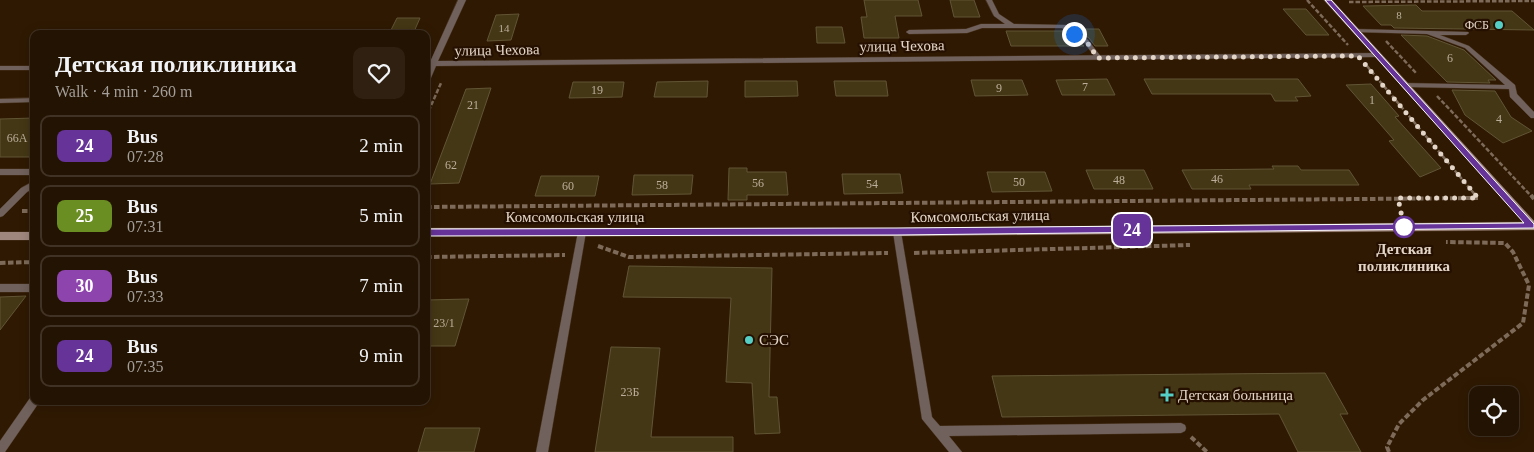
<!DOCTYPE html>
<meta charset="utf-8">
<style>
:root{--surface:#231302;--page:#2f2011;--text:#f1f3f6;--muted:#a39e99;--line:#403224}
body{margin:0;font-family:Georgia,serif;background:var(--page);color:var(--text);height:100vh;display:flex;flex-direction:column;font-size:19px;white-space:nowrap}
*{box-sizing:border-box;margin:0}
p{font-size:16px;color:var(--muted)}
.icon{flex:none;width:28px;height:28px;fill:none;stroke:currentColor;stroke-width:2;stroke-linecap:round;stroke-linejoin:round}
.map{position:relative;flex:1;overflow:hidden}
.side{position:absolute;left:30px;top:30px;width:400px;height:375px;display:flex;flex-direction:column;background:var(--surface);border-radius:10px;box-shadow:0 2px 12px #0003,0 0 0 1px var(--line)}
.side>*{flex:none}
.badge{padding:0 10px;border-radius:8px;font-size:18px;line-height:32px}
.controls{position:absolute;left:1469px;top:386px;display:grid;gap:10px}
.controls a{display:grid;place-items:center;width:50px;height:50px;border-radius:10px;background:var(--surface);box-shadow:0 2px 12px #0003,0 0 0 1px var(--line);font-size:25px}
.you{position:absolute;width:25px;height:25px;margin:-12px;border:4px solid #fff;border-radius:50%;background:#1a73e8;box-shadow:0 0 0 8px #1a73e833}
.map>.badge{position:absolute;translate:-50% -50%;box-shadow:0 0 0 2px #fff}
.round{display:grid;place-items:center;flex:none;width:52px;height:52px;border-radius:10px;background:var(--page)}
.head{display:flex;align-items:center;justify-content:space-between;height:85px;padding:0 25px}
h1{font-size:24px;font-weight:700;line-height:38px}
ul{padding:0;list-style:none}
li{display:flex;align-items:center;gap:15px;height:62px;margin:0 10px 8px;padding:0 15px;border:2px solid var(--line);border-radius:10px}
li div{flex:1}
li b{display:block;font-size:19px}
li em{font-style:normal}
li .badge{min-width:55px;font-weight:700;text-align:center}
.map>svg:first-child{display:block}
</style>
<div class="map">
<svg width="1534" height="452" viewBox="0 0 1534 452">
<rect width="100%" height="100%" fill="#2f1903"/>
<!-- building -->
<path fill="#443715" stroke="#615535" d="M 864,0 L 918,0 L 922,16 L 895,16 L 899,38 L 864,38 L 861,17 L 867,17 Z
M 950,0 L 974,0 L 980,17 L 954,17 Z
M 1416,5 L 1422,11 L 1512,11 L 1534,30 L 1394,28 L 1391,25 L 1381,25 L 1363,6 Z
M 1283,9 L 1306,9 L 1329,35 L 1306,35 Z
M 519,14 L 511,40 L 487,41 L 496,15 Z
M 397,18 L 420,18 L 413,34 L 389,34 Z
M 816,27 L 842,27 L 845,43 L 817,43 Z
M 1075,29 L 1099,29 L 1108,46 L 1095,46 L 1089,38 Z
M 1006,31 L 1063,31 L 1084,46 L 1011,46 Z
M 1401,35 L 1427,36 L 1464,50 L 1496,80 L 1488,80 L 1490,83 L 1447,82 Z
M 1107,79 L 1115,95 L 1062,95 L 1056,80 Z
M 1144,79 L 1298,79 L 1311,96 L 1295,97 L 1298,101 L 1275,101 L 1271,94 L 1152,94 Z
M 971,80 L 1022,80 L 1028,95 L 975,96 Z
M 708,81 L 707,97 L 654,97 L 657,82 Z
M 745,81 L 797,81 L 798,96 L 745,97 Z
M 834,81 L 886,81 L 888,96 L 836,96 Z
M 573,82 L 624,82 L 622,97 L 569,98 Z
M 1371,84 L 1399,116 L 1395,117 L 1441,168 L 1420,177 L 1389,141 L 1394,140 L 1346,85 Z
M 491,88 L 459,183 L 430,184 L 466,89 Z
M 1452,90 L 1495,91 L 1511,117 L 1532,131 L 1503,143 L 1465,115 Z
M 34,118 L 34,157 L 0,157 L 0,119 Z
M 1272,166 L 1298,166 L 1301,170 L 1349,170 L 1359,185 L 1249,185 L 1251,189 L 1192,189 L 1182,170 L 1274,169 Z
M 729,168 L 747,168 L 747,172 L 786,172 L 788,195 L 747,195 L 747,200 L 728,200 Z
M 1086,170 L 1144,170 L 1153,189 L 1094,189 Z
M 987,172 L 1045,172 L 1052,191 L 992,192 Z
M 842,174 L 900,174 L 903,193 L 844,194 Z
M 634,175 L 693,175 L 691,194 L 632,195 Z
M 541,176 L 599,176 L 595,196 L 535,196 Z
M 629,266 L 772,268 L 769,397 L 777,397 L 780,433 L 755,434 L 752,383 L 726,382 L 731,298 L 623,297 Z
M 26,296 L 0,330 L 0,297 Z
M 469,299 L 455,346 L 426,346 L 426,300 Z
M 611,347 L 660,348 L 651,437 L 733,437 L 733,452 L 595,452 Z
M 1325,373 L 1348,414 L 1340,414 L 1361,452 L 1298,452 L 1279,414 L 1002,417 L 992,376 Z
M 425,428 L 480,428 L 474,452 L 418,452 Z"/>
<g fill="none" stroke-linecap="round" stroke-linejoin="round">
<!-- lane casing -->
<g stroke="#48331e" stroke-width="1">
<path id="lane" d="M 986,0 L 992,0 L 999,14 L 1014,24 L 1066,25 L 1088,40 L 1102,58 L 1098,60 L 1096,59 L 1084,42 L 1062,28 L 982,28 L 967,33 L 909,34 L 906,32 L 909,30 L 966,29 L 981,24 L 1005,24 L 994,16 Z
M 1356,29 L 1468,32 L 1469,33 L 1466,35 L 1440,35 L 1469,46 L 1515,85 L 1517,94 L 1534,112 L 1534,118 L 1531,118 L 1510,97 L 1509,89 L 1405,87 L 1401,85 L 1405,83 L 1505,85 L 1465,48 L 1427,34 L 1354,32 L 1353,31 Z
M 34,98 L 34,102 L 0,103 L 0,99 Z
M 0,169 L 34,169 L 34,175 L 0,175 Z
M 34,181 L 34,188 L 27,192 L 3,216 L 0,217 L 0,209 L 21,188 Z
M 582,229 L 586,232 L 548,452 L 536,452 L 578,232 Z
M 897,229 L 901,232 L 932,417 L 940,426 L 1181,423 L 1185,425 L 1186,428 L 1185,431 L 1181,433 L 949,436 L 962,452 L 949,452 L 922,419 L 893,232 Z
M 0,284 L 34,284 L 34,292 L 0,292 Z
M 34,397 L 34,401 L 39,401 L 38,404 L 5,452 L 0,452 L 0,441 L 30,398 Z"/>
</g>
<!-- street casing -->
<g stroke="#48331e" stroke-width="1">
<path id="street" d="M 458,0 L 466,0 L 438,61 L 1378,53 L 1382,55 L 1378,57 L 436,66 L 430,80 L 426,82 L 426,70 L 428,66 L 426,66 L 426,62 L 430,62 Z
M 0,66 L 34,66 L 34,70 L 0,70 Z"/>
</g>
<!-- secondary casing -->
<g stroke="#48331e" stroke-width="1">
<path id="secondary" d="M 1324,0 L 1332,0 L 1534,221 L 1534,230 L 897,236 L 426,236 L 426,228 L 897,228 L 1524,222 Z
M 0,232 L 34,232 L 34,240 L 0,240 Z"/>
</g>
<!-- path-far1 -->
<path stroke="#7d6a58" stroke-width="2.5" stroke-dasharray="4.5 2" stroke-linecap="butt" d="M 1307,0 L 1348,45
M 1349,2 L 1534,1
M 1386,41 L 1416,73
M 1367,66 L 1477,197
M 1437,96 L 1532,197
M 426,117 L 441,83"/>
<!-- path -->
<path stroke="#7d6a58" stroke-width="4" stroke-dasharray="5.5 2.5" stroke-linecap="butt" d="M 1476,195 L 1477,197
M 1531,195 L 1534,199
M 426,207 L 1478,198
M 22,211 L 34,211
M 598,246 L 629,257 L 888,253
M 914,253 L 1190,245
M 426,257 L 565,255
M 0,263 L 34,262
M 1191,437 L 1207,452
M 1389,452 L 1387,447 L 1399,424 L 1423,400 L 1523,323 L 1529,285 L 1513,252 L 1505,243 L 1446,242"/>
<!-- lane -->
<use href="#lane" fill="#71615c" fill-rule="evenodd"/>
<!-- street -->
<use href="#street" fill="#71615c" fill-rule="evenodd"/>
<!-- secondary -->
<use href="#secondary" fill="#a0877e" fill-rule="evenodd"/>
</g>
<!-- line -->
<path fill="#639" stroke="#fff" d="M 1325,0 L 1331,0 L 1534,224 L 1534,228 L 897,235 L 426,236 L 421,232 L 426,229 L 897,228 L 1524,223 Z"/>
<g fill="none" stroke-linecap="round" stroke-linejoin="round">
<!-- walk -->
<path stroke="#e3d5c7" stroke-width="5" stroke-dasharray="0 9" d="M 1074,34 L 1086,41 L 1098,58 L 1358,56 L 1478,198 L 1398,198 L 1404,227"/>
</g>
<!-- markers -->
<g fill="#55cec5" stroke="#251000" stroke-width="2">
<circle cx="1499" cy="25" r="5"/>
<circle cx="749" cy="340" r="5"/>
<path d="M1164.5 387.5h5v5h5v5h-5v5h-5v-5h-5v-5h5z"/>
</g>
<circle fill="#fff" stroke="#639" stroke-width="2.5" cx="1404" cy="227" r="10"/>
<g text-anchor="middle" dominant-baseline="central" stroke-width="4.5" stroke-linejoin="round" paint-order="stroke">
<!-- far-number labels -->
<g font-size="11" fill="#bbae9a">
<text x="1399" y="15">8</text>
<text x="504" y="28">14</text>
</g>
<!-- far-poi labels -->
<g font-size="12" fill="#e3d5c7" stroke="#251000" text-anchor="end">
<text x="1489" y="25">ФСБ</text>
</g>
<!-- number labels -->
<g font-size="12" fill="#bbae9a">
<text x="1450" y="58">6</text>
<text x="1085" y="87">7</text>
<text x="999" y="88">9</text>
<text x="597" y="90">19</text>
<text x="1372" y="100">1</text>
<text x="473" y="105">21</text>
<text x="1499" y="119">4</text>
<text x="17" y="138">66А</text>
<text x="451" y="165">62</text>
<text x="1217" y="179">46</text>
<text x="1119" y="180">48</text>
<text x="1019" y="182">50</text>
<text x="758" y="183">56</text>
<text x="872" y="184">54</text>
<text x="662" y="185">58</text>
<text x="568" y="186">60</text>
<text x="444" y="323">23/1</text>
<text x="630" y="392">23Б</text>
</g>
<!-- street labels -->
<g font-size="15" fill="#e3d5c7" stroke="#251000">
<text transform="translate(902 46) rotate(-1)">улица Чехова</text>
<text transform="translate(497 50) rotate(-1)">улица Чехова</text>
<text transform="translate(980 216) rotate(-1)">Комсомольская улица</text>
<text x="575" y="217">Комсомольская улица</text>
</g>
<!-- stop labels -->
<g font-size="15" font-weight="bold" fill="#e3d5c7" stroke="#251000">
<text x="1404" y="249">Детская<tspan x="1404" dy="17">поликлиника</tspan></text>
</g>
<!-- poi labels -->
<g font-size="15" fill="#e3d5c7" stroke="#251000" text-anchor="start">
<text x="759" y="340">СЭС</text>
<text x="1178" y="395">Детская больница</text>
</g>
</g>
</svg>
<div class="controls">
<a><svg class="icon" aria-label="locate" viewBox="0 0 24 24"><circle cx="12" cy="12" r="6"/><path d="M12 2v4M12 18v4M2 12h4M18 12h4"/></svg></a>
</div>
<div class="you" style="left:1074px;top:34px"></div>
<b class="badge" style="left:1132px;top:230px;background:#639;color:#fff">24</b>
<section class="side">
<div class="head"><div><h1>Детская поликлиника</h1><p>Walk · 4 min · 260 m</p></div><a class="round"><svg class="icon" aria-label="heart" viewBox="0 0 24 24"><path d="M12 20l-8-8c-3-5 5-10 8-4 3-6 11-1 8 4z"/></svg></a></div>
<ul>
<li><span class="badge" style="background:#639;color:#fff">24</span><div><b>Bus</b><p>07:28</p></div><em>2 min</em></li>
<li><span class="badge" style="background:#6b8e23;color:#fff">25</span><div><b>Bus</b><p>07:31</p></div><em>5 min</em></li>
<li><span class="badge" style="background:#8e44ad;color:#fff">30</span><div><b>Bus</b><p>07:33</p></div><em>7 min</em></li>
<li><span class="badge" style="background:#639;color:#fff">24</span><div><b>Bus</b><p>07:35</p></div><em>9 min</em></li>
</ul>
</section>
</div>
